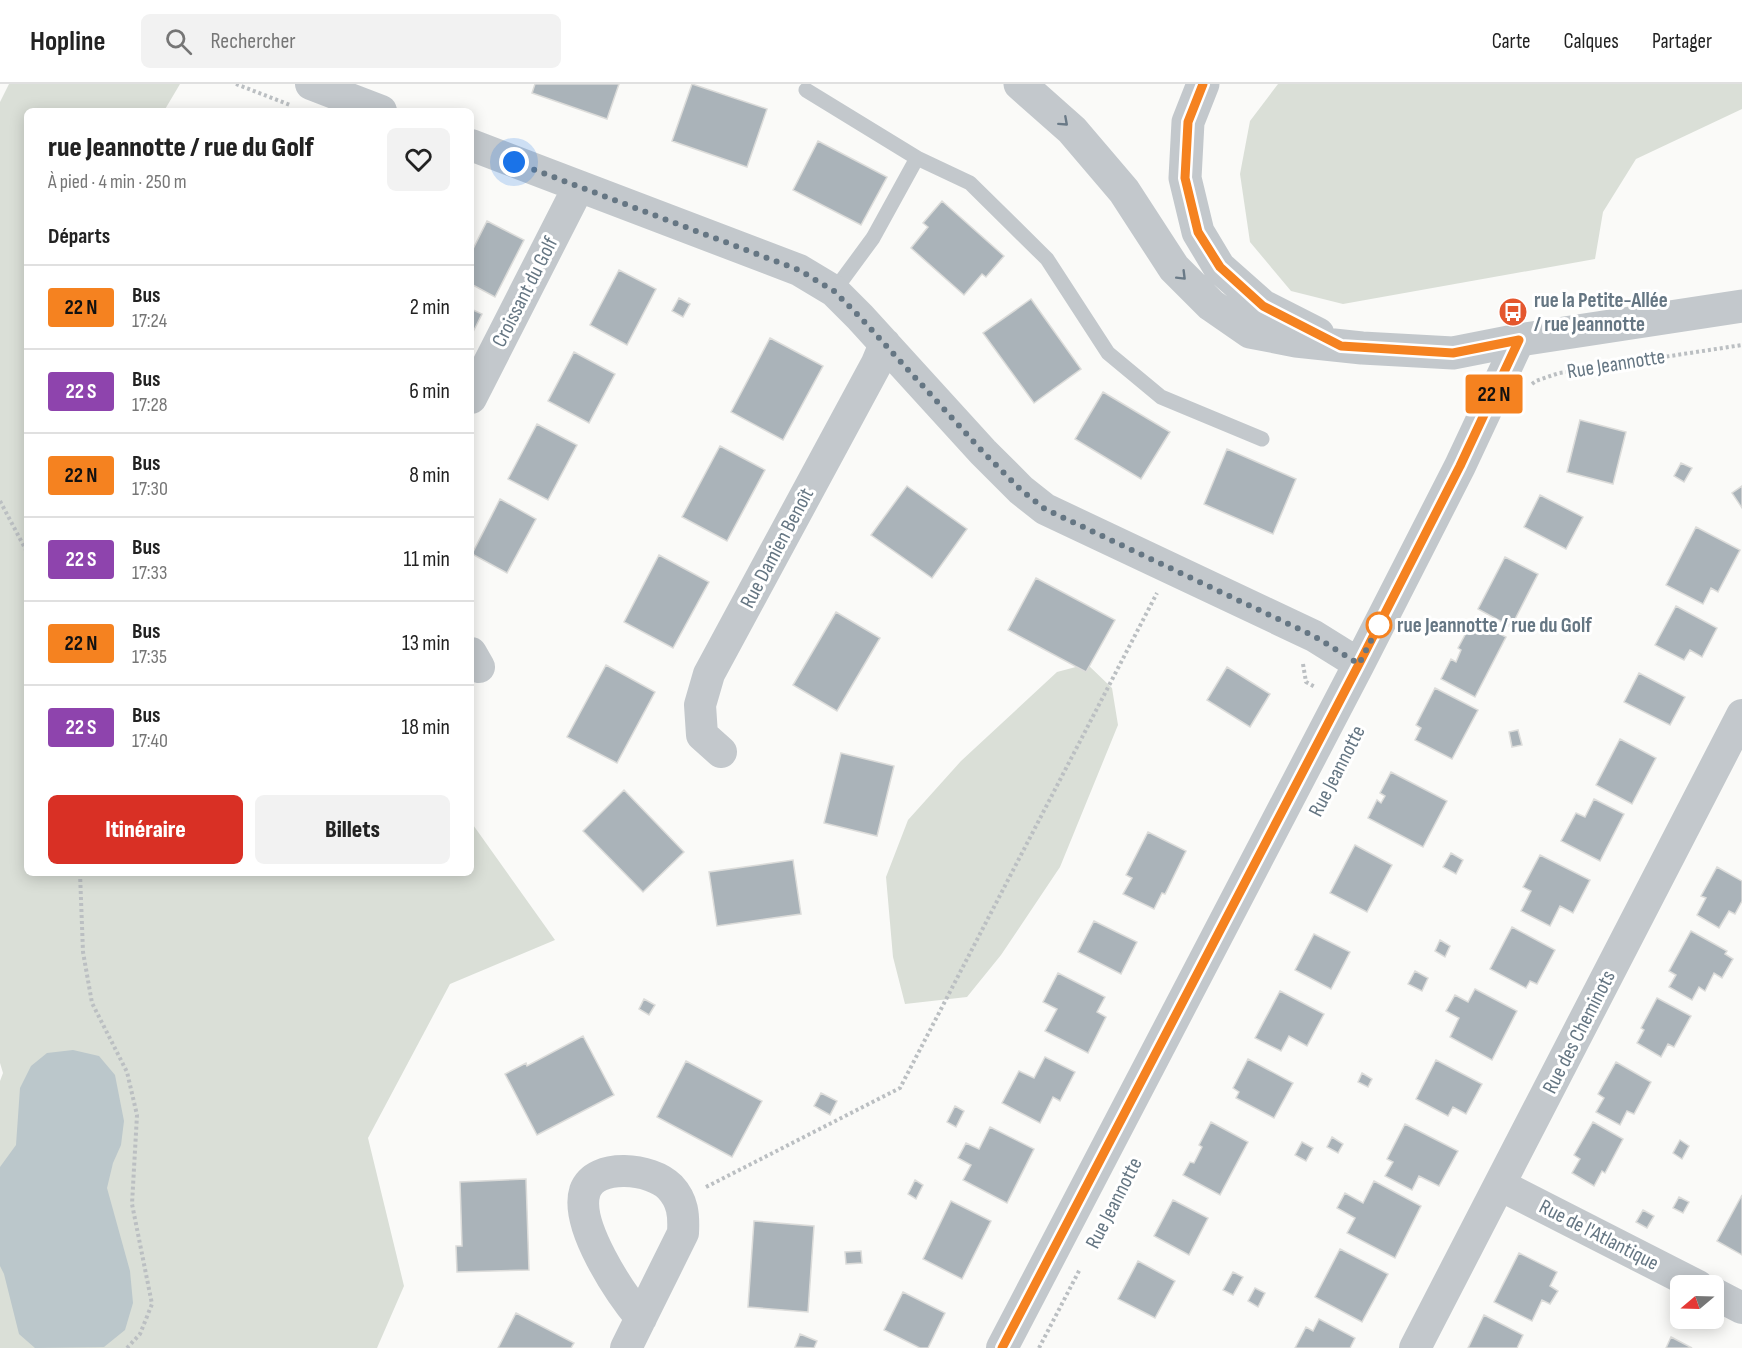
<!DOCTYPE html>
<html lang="fr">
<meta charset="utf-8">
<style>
:root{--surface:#fff;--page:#f2f2f2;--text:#222;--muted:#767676;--line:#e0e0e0;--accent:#d93025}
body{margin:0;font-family:"Sofia Sans Condensed",sans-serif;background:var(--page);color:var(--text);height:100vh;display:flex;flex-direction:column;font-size:22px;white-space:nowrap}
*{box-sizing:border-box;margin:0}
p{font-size:20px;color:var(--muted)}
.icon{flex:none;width:33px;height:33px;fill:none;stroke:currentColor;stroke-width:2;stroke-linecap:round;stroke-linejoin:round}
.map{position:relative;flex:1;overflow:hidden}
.panel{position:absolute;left:24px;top:24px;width:450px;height:768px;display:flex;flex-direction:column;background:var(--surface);border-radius:9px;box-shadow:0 3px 15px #0003}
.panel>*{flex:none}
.badge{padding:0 12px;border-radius:4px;font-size:21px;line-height:39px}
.needle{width:39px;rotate:251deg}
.buttons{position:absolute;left:1670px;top:1191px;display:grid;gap:12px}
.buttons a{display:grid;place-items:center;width:54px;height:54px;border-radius:9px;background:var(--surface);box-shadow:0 3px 15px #0003;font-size:30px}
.you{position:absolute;width:30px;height:30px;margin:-15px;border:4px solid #fff;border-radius:50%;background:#1a73e8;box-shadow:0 0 0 9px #1a73e833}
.map>.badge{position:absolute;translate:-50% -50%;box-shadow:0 0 0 3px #fff}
h2{padding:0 24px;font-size:22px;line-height:54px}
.round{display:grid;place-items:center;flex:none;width:63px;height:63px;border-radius:9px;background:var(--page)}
.overview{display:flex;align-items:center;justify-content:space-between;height:102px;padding:0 24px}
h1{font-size:28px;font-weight:800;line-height:45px}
.button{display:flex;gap:12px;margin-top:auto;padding:12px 24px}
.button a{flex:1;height:69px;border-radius:9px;background:var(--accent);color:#fff;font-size:24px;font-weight:800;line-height:69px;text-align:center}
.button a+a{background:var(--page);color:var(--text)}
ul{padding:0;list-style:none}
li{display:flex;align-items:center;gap:18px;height:84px;padding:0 24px;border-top:2px solid var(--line)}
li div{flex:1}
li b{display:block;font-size:22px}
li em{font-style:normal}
li .badge{min-width:66px;font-weight:700;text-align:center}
header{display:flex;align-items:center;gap:36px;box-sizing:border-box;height:84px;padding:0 30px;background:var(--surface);border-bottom:2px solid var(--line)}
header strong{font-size:28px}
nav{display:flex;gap:33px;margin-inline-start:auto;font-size:21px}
.search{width:420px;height:54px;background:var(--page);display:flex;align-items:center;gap:15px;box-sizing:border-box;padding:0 21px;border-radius:9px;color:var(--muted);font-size:22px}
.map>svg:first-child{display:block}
</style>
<header>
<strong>Hopline</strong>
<div class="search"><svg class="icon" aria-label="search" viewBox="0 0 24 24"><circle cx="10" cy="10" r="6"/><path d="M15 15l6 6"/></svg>Rechercher</div>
<nav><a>Carte</a><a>Calques</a><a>Partager</a></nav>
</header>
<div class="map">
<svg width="1742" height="1264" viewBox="0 0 1742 1264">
<rect width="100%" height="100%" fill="#fafaf8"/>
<!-- green -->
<path fill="#dadfd7" d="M 9,0 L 180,0 L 164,27 L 27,27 L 27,789 L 471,789 L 471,738 L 555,856 L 450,900 L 368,1054 L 404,1202 L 377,1264 L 0,1264 L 0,997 L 3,989 L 0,979 L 0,18 Z
M 1278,0 L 1742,0 L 1742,25 L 1636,75 L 1603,128 L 1595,175 L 1343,220 L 1291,207 L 1250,158 L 1240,90 L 1250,37 Z
M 1087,580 L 1112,604 L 1118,641 L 1060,783 L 1001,871 L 967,913 L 905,920 L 893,873 L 886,793 L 908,736 L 961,677 L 1057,588 Z"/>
<!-- water -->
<path fill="#bbc7cb" d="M 73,966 L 99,972 L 115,991 L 124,1037 L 121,1061 L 113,1079 L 107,1104 L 130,1187 L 133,1219 L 125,1246 L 104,1263 L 35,1264 L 19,1250 L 4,1190 L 0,1182 L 0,1083 L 16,1061 L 20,1004 L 31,982 L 47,969 Z"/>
<!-- building -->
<path fill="#aab3b9" stroke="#dcdcda" stroke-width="1.5" d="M 535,0 L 619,0 L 607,35 L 532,9 Z
M 692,0 L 767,25 L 747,83 L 672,57 Z
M 818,57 L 887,93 L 861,141 L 793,106 Z
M 942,117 L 1004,172 L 986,193 L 982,190 L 964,211 L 911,164 L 928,143 L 923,139 Z
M 487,137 L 524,156 L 495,213 L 471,200 L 471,169 Z
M 619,186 L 656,205 L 627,261 L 590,241 Z
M 679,214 L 690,220 L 683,233 L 672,227 Z
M 1031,215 L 1081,285 L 1034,319 L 983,249 Z
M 471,225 L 482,230 L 471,252 Z
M 770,254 L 823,282 L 783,356 L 731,328 Z
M 574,268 L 615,290 L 589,339 L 548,317 Z
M 1103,308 L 1170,348 L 1141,395 L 1075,355 Z
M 1580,336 L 1626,348 L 1613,400 L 1567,388 Z
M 537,340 L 577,361 L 548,416 L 508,395 Z
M 720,362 L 765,386 L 727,457 L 682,433 Z
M 1227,365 L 1296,395 L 1273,450 L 1204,420 Z
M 1681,379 L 1692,384 L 1684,398 L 1674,392 Z
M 907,402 L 967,445 L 932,494 L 871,451 Z
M 1742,402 L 1742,424 L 1732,409 Z
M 1540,411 L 1583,433 L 1566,465 L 1524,443 Z
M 500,415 L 536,435 L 507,489 L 472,470 Z
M 1696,443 L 1740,466 L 1718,508 L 1711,504 L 1703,520 L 1666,501 Z
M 659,471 L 709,498 L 673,564 L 624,538 Z
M 1505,473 L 1538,490 L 1511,543 L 1478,525 Z
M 1036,494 L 1115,536 L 1086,588 L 1008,546 Z
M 1676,522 L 1717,544 L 1702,573 L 1690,566 L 1684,576 L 1655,561 Z
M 836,528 L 880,554 L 837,627 L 793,601 Z
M 1473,536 L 1506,553 L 1475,613 L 1441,595 L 1451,575 L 1456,578 L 1461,566 L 1458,564 Z
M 606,581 L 655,608 L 617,679 L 567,653 Z
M 1227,583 L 1270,610 L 1250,643 L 1207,616 Z
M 1639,589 L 1685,613 L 1670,641 L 1624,618 Z
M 1435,604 L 1478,626 L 1452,675 L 1415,656 L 1421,644 L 1416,641 Z
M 1518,646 L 1522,661 L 1512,663 L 1509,648 Z
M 1620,655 L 1656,674 L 1632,720 L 1596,701 Z
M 841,669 L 894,682 L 877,752 L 824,739 Z
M 1391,688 L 1447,717 L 1423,763 L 1368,734 L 1377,716 L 1381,719 L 1385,712 L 1380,709 Z
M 624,706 L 684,768 L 643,808 L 583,747 Z
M 1594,715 L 1624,730 L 1600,777 L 1561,757 L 1576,729 L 1585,733 Z
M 1148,748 L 1186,767 L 1165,810 L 1162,809 L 1154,825 L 1123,810 L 1132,794 L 1126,791 Z
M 1355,761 L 1392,781 L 1367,828 L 1330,809 Z
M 1451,769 L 1463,776 L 1456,790 L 1443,783 Z
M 1540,771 L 1590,796 L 1573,829 L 1560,822 L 1550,842 L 1521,827 L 1531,807 L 1523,803 Z
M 793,776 L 801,830 L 717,842 L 709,788 Z
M 1717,783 L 1742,797 L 1742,817 L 1735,830 L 1729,827 L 1719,844 L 1697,831 L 1706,814 L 1701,812 Z
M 1094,837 L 1137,858 L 1121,890 L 1078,868 Z
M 1512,843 L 1555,866 L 1537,900 L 1530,897 L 1526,904 L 1490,885 Z
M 1691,847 L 1727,867 L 1725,870 L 1733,875 L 1722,894 L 1714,889 L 1705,907 L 1699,903 L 1692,916 L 1669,903 L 1676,891 L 1669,887 Z
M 1314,850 L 1350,868 L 1331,905 L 1295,886 Z
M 1440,856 L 1450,862 L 1445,873 L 1435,867 Z
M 1415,887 L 1428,894 L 1422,907 L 1408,900 Z
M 1058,889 L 1105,913 L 1097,928 L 1106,933 L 1088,969 L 1045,947 L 1057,925 L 1043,918 Z
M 1475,905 L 1517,927 L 1492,976 L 1450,953 L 1459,934 L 1446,927 L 1455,911 L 1468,918 Z
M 1280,907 L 1324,930 L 1307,962 L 1289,952 L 1281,967 L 1255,954 Z
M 1657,914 L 1691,932 L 1674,963 L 1668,960 L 1661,973 L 1637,959 L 1644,946 L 1641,944 Z
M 644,915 L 655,921 L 649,931 L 639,925 Z
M 583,952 L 614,1011 L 537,1051 L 505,990 L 526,979 L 527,982 Z
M 1045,973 L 1075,988 L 1060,1017 L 1053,1013 L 1040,1039 L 1002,1019 L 1019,987 L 1034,994 Z
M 1248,975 L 1293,999 L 1274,1034 L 1236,1014 L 1239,1008 L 1233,1004 Z
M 1436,976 L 1482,1000 L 1466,1030 L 1453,1023 L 1448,1032 L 1416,1015 Z
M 686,977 L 762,1017 L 732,1073 L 657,1033 Z
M 1616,978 L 1651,998 L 1634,1030 L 1627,1027 L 1620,1041 L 1596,1028 L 1604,1014 L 1598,1010 Z
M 1362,989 L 1372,995 L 1368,1003 L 1358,998 Z
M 821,1009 L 837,1017 L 830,1031 L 814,1022 Z
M 955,1022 L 964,1027 L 956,1043 L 947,1038 Z
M 1211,1038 L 1248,1058 L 1220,1111 L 1183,1091 L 1190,1078 L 1194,1079 L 1202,1063 L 1199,1061 Z
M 1593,1038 L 1623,1055 L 1605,1089 L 1602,1087 L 1594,1102 L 1572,1089 L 1580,1075 L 1574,1071 Z
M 1405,1040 L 1458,1067 L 1439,1102 L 1419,1092 L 1412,1106 L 1385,1092 L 1393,1078 L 1387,1075 Z
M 990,1043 L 1034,1065 L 1007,1119 L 963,1096 L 971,1081 L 958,1074 L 966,1059 L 979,1065 Z
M 1332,1053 L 1343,1060 L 1338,1069 L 1327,1063 Z
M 1680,1056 L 1689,1062 L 1682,1075 L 1673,1069 Z
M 1302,1058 L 1313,1064 L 1306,1077 L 1295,1071 Z
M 526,1095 L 529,1186 L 457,1188 L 456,1162 L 462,1162 L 460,1098 Z
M 915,1096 L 923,1101 L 916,1115 L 908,1110 Z
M 1374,1097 L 1421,1122 L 1395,1174 L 1347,1149 L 1355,1134 L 1337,1124 L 1345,1109 L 1363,1119 Z
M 1742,1111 L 1742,1171 L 1717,1157 Z
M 1679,1113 L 1689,1118 L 1683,1129 L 1673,1124 Z
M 1173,1116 L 1208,1134 L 1189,1171 L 1154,1152 Z
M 951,1117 L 991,1137 L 962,1195 L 923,1175 Z
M 1643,1126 L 1654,1132 L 1647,1144 L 1636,1138 Z
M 754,1137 L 814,1142 L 808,1228 L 748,1223 Z
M 1340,1165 L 1388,1190 L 1362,1238 L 1315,1213 Z
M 861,1167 L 862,1179 L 846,1180 L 845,1168 Z
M 1519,1169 L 1557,1188 L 1550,1202 L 1558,1207 L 1550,1220 L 1542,1216 L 1532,1237 L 1494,1218 Z
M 1138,1177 L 1175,1197 L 1155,1234 L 1118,1215 Z
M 1233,1188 L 1243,1193 L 1233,1211 L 1223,1206 Z
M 1255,1204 L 1265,1209 L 1258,1223 L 1248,1217 Z
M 903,1208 L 945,1229 L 928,1264 L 920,1264 L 884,1246 Z
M 516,1229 L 574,1259 L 571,1264 L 498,1264 Z
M 1484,1231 L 1523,1251 L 1517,1264 L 1468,1264 Z
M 1319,1235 L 1355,1254 L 1350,1264 L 1295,1264 L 1306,1243 L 1313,1247 Z
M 800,1250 L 817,1257 L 814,1264 L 795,1263 Z
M 1671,1253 L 1692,1264 L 1666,1264 Z"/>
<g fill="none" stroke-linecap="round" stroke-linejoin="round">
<!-- path -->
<path stroke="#bbbfc2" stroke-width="4" stroke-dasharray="3 3" stroke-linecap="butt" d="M 236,0 L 290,21
M 1532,300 L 1536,297 L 1559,289 L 1742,261
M 0,417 L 27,468
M 1303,580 L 1306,598 L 1315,603
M 80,789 L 83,868 L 92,919 L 127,988 L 137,1031 L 132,1120 L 152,1220 L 140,1250 L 127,1264
M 706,1103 L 900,1004 L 1157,509
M 1039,1264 L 1080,1185"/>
<!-- service -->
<path stroke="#c3c8cc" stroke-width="15" d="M 806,6 L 917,74
M 834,207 L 873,154 L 917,74 L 970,99 L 1047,175 L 1108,269 L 1161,313 L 1262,355"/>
<!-- minor -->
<path stroke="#c3c8cc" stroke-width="32" d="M 311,0 L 381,27
M 471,61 L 799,186 L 834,207 L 860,233 L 983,368 L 1021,406 L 1045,425 L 1314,552 L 1359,580
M 471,314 L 579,102
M 471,569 L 479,583
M 721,668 L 702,651 L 700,621 L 709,590 L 877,279 L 885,260
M 1500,1101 L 1698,1202
M 1713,1209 L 1742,1224
M 626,1264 L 683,1149 C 684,1131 683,1117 670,1103 C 652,1084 595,1078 585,1107 C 574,1141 620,1209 641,1234
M 1002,1264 L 1359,580 L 1460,382 L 1519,256
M 1415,1264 L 1742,631"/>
<!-- tertiary -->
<path stroke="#c3c8cc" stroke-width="33" d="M 1020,0 L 1072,46 L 1124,107 L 1174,184 L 1211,221 L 1250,248 L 1296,257 L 1362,264 L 1453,269 L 1519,256 L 1742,222
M 1203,0 L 1188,38 L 1185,94 L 1198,148 L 1219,183 L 1263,222 L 1318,250"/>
</g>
<!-- one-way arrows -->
<defs><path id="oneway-chevron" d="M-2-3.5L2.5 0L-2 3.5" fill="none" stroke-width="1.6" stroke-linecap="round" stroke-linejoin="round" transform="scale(1.5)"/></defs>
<g stroke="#6a7a87">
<use href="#oneway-chevron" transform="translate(1064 38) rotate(42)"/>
<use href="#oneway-chevron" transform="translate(1182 192) rotate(45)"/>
</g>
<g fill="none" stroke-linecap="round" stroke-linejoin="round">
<!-- line casing -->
<g stroke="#fff" stroke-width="14">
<path id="line" d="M 1002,1264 L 1359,580 L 1460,382 L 1519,256 L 1453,269 L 1341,262 L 1263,222 L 1220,183 L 1198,148 L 1185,94 L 1188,38 L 1203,0"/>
</g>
<!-- line -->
<use href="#line" stroke="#f58220" stroke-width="9"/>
<!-- walk -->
<path stroke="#657683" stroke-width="6" stroke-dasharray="0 10.8" d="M 514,78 L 799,186 L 834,207 L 860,233 L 983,368 L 1021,406 L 1045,425 L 1314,552 L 1359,580 L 1379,541"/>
</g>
<!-- icons -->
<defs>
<g id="bus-disc" transform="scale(1.5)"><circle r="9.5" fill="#e4572e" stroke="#fff"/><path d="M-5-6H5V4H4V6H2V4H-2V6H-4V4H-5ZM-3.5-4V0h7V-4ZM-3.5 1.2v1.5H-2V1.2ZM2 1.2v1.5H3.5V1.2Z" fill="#fff"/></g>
</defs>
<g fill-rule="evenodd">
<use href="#bus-disc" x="1513" y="228"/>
</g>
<!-- markers -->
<circle fill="#fff" stroke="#f58220" stroke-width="3" cx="1379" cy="541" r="12"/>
<g text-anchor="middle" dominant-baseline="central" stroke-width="6" stroke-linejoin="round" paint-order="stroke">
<!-- street labels -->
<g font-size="21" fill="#657683" stroke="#fff">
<text transform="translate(525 208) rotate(-63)">Croissant du Golf</text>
<text transform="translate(1616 280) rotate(-9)">Rue Jeannotte</text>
<text transform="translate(777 464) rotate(-62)">Rue Damien Benoît</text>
<text transform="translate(1337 687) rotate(-63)">Rue Jeannotte</text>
<text transform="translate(1579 948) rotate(-63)">Rue des Cheminots</text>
<text transform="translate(1114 1119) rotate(-63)">Rue Jeannotte</text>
<text transform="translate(1599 1151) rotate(27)">Rue de l'Atlantique</text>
</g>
<!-- poi labels -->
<g font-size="21" font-weight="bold" fill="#657683" stroke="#fff" text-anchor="start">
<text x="1534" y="216">rue la Petite-Allée<tspan x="1534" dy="24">/ rue Jeannotte</tspan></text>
</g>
<!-- stop labels -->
<g font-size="21" font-weight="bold" fill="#657683" stroke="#fff" text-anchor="start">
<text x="1397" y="541">rue Jeannotte / rue du Golf</text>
</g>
</g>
</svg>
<div class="buttons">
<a><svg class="needle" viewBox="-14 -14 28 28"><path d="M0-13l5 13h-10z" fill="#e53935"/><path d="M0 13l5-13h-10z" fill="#767676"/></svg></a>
</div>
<div class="you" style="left:514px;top:78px"></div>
<b class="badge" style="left:1494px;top:310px;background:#f58220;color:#111">22 N</b>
<section class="panel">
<div class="overview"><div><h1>rue Jeannotte / rue du Golf</h1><p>À pied · 4 min · 250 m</p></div><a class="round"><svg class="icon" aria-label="heart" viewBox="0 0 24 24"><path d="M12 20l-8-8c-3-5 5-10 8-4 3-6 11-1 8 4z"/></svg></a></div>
<h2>Départs</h2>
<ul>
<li><span class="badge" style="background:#f58220;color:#111">22 N</span><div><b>Bus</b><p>17:24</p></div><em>2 min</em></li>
<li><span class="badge" style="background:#8e44ad;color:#fff">22 S</span><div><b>Bus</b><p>17:28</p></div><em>6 min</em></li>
<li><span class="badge" style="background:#f58220;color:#111">22 N</span><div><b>Bus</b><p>17:30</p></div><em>8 min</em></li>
<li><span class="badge" style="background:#8e44ad;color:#fff">22 S</span><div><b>Bus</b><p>17:33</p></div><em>11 min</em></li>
<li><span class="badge" style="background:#f58220;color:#111">22 N</span><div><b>Bus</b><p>17:35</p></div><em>13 min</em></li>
<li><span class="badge" style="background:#8e44ad;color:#fff">22 S</span><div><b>Bus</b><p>17:40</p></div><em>18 min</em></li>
</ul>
<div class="button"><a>Itinéraire</a><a>Billets</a></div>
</section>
</div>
